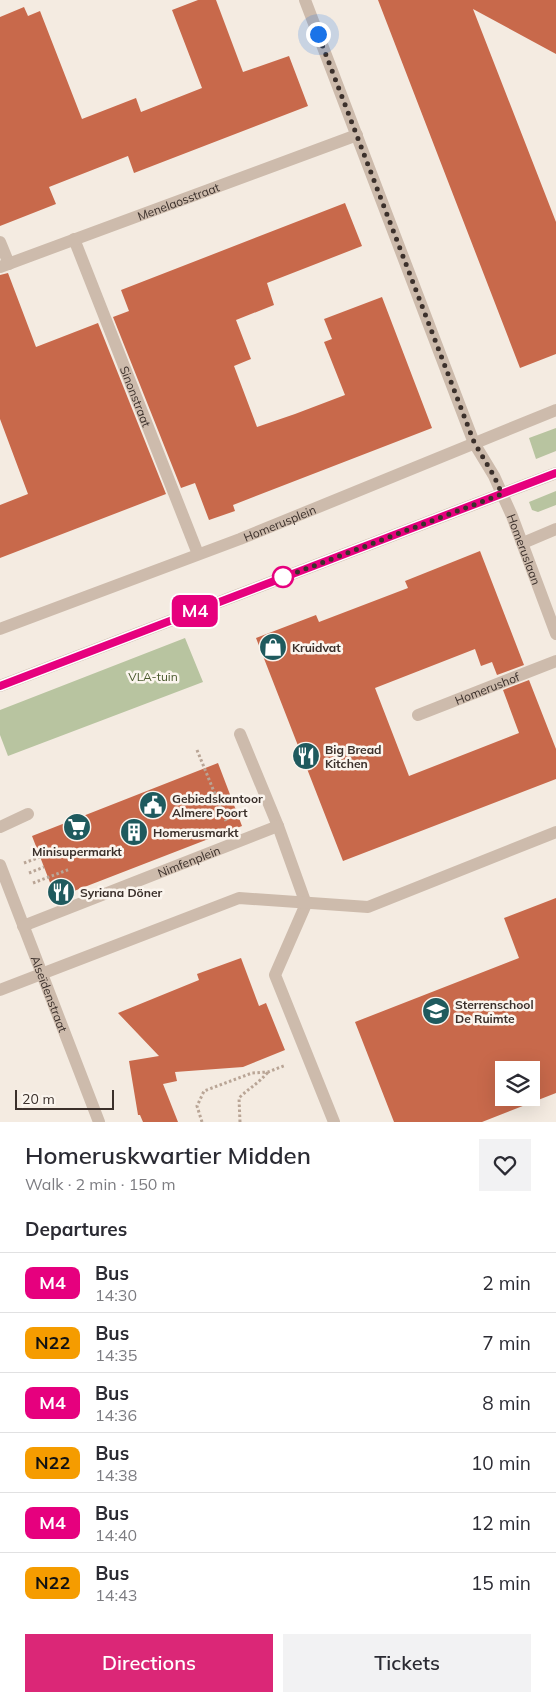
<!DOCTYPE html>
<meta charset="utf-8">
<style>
:root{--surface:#fff;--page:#f2f2f3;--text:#2b2b33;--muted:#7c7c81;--line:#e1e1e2;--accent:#db2777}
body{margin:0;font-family:Mulish,sans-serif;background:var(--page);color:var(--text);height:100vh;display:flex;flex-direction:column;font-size:19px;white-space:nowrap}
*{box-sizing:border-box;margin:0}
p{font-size:16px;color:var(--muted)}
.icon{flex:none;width:28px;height:28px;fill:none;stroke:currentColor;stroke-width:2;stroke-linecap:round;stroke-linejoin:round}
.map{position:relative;height:1122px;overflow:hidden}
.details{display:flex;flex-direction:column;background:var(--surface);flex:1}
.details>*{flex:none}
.badge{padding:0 10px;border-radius:8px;font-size:18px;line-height:32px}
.tools{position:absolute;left:495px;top:1061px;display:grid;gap:10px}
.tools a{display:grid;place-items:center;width:45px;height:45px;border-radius:0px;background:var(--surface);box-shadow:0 5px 20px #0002;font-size:25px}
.scale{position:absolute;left:15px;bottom:12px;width:99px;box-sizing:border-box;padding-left:5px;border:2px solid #3b302b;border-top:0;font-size:14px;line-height:18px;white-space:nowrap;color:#3b302b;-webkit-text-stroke:4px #fbf5ee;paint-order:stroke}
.you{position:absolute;width:25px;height:25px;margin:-12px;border:4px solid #fff;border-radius:50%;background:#1a73e8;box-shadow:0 0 0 8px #1a73e833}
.map>.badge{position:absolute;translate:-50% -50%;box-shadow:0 0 0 2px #fff}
h2{padding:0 25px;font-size:19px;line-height:45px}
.round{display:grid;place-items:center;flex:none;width:52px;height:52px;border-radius:0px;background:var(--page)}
.head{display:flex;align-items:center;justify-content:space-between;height:85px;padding:0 25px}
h1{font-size:24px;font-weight:600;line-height:38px}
.primary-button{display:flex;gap:10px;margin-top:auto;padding:10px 25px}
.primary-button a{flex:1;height:58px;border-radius:0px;background:var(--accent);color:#fff;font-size:20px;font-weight:600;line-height:58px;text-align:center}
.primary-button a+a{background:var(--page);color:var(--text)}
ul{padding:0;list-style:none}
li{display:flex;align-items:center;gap:15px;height:60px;padding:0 25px;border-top:1px solid var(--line)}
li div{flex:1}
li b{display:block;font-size:19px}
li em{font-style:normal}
li .badge{min-width:55px;font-weight:700;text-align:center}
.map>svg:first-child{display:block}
</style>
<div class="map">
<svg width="556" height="1122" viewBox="0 0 556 1122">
<rect width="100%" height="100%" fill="#f4ebe1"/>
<!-- green -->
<path fill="#b8c4a0" d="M 556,428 L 556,451 L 536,459 L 529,438 Z
M 556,491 L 556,505 L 538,512 L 532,510 L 529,502 Z
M 185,638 L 203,682 L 8,756 L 0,735 L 0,710 Z"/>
<!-- building -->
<path fill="#c8694b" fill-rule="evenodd" d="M 198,0 L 216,0 L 243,72 L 289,56 L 308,106 L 134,173 L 128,156 L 49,187 L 56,204 L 0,226 L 0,17 L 24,7 L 28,16 L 40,11 L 82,119 L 136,98 L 141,112 L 202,88 L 172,10 Z
M 378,0 L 556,0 L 556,54 L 473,9 L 556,222 L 556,354 L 520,368 Z
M 345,203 L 362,246 L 267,283 L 274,305 L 236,320 L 251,359 L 234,366 L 257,427 L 295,414 L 345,395 L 324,342 L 332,339 L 324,319 L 382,297 L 432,428 L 233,505 L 235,511 L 209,520 L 195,483 L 181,488 L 113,317 L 129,311 L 121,290 Z
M 8,273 L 36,347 L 98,323 L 166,494 L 0,558 L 0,505 L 28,494 L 0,419 L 0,275 Z
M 480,551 L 524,665 L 497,675 L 492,662 L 481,666 L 475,649 L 375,688 L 409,776 L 519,733 L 503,690 L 529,680 L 556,749 L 556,779 L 343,861 L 256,638 L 316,615 L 319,622 L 408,588 L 405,581 Z
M 218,763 L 242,826 L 56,898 L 32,836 Z
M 556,898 L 556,1093 L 482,1122 L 394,1122 L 355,1022 L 519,958 L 504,918 ZM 504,1070 L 531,1070 L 531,1098 L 504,1098 Z
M 241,958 L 259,1006 L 266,1003 L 285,1050 L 243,1067 L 175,1072 L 177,1081 L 163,1084 L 178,1122 L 143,1122 L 140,1115 L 138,1115 L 129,1061 L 159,1056 L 118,1013 L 199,980 L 197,974 Z"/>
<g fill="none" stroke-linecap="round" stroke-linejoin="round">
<!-- path -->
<path stroke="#b9a596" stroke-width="3" stroke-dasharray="2.5 2.5" stroke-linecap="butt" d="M 197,750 L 226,821
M 24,863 L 62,849
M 29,873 L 44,867
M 33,883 L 70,869
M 202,1122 L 197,1106 L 204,1091 L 252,1073 L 268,1072 L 286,1065
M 240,1122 L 239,1098 C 249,1088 258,1084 268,1072"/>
<!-- minor -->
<g stroke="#cdbbac" stroke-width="12">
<path id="s1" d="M 305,0 L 474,443 L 494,476 L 512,516 L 556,634"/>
<path id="s2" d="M 74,239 L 198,554"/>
<path d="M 0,242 L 9,264"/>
<path id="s3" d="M 0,267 L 357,135"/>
<path d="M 523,543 L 556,529"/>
<path id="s4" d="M 0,629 L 240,539 L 556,410"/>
<path d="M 0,686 L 556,473"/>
<path id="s5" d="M 418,715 L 556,661"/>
<path d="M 240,734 L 278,826 L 306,904 L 275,975 L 334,1122"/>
<path d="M 0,827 L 28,814"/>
<path id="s6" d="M 0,865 L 99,1122"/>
<path id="s7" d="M 23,926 L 278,826"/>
<path d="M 0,990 L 239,898 L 368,907 L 556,832"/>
</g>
</g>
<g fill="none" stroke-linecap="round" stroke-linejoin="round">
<!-- line casing -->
<g stroke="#fff" stroke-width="11">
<path id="line" d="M 0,686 L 556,473"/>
</g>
<!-- line -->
<use href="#line" stroke="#e6007e" stroke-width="8"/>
<!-- walk -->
<path stroke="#3b302b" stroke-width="5" stroke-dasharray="0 9" d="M 283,577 L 282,578 L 502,494 L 494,476 L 474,442 L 318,34"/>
</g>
<!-- icons -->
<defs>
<g id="shop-disc" transform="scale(1.4375)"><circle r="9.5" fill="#1f5a5e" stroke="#fbf5ee"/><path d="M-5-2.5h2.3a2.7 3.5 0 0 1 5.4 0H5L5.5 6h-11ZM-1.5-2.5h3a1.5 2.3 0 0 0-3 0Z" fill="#fff"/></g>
<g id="restaurant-disc" transform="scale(1.4375)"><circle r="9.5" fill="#1f5a5e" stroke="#fbf5ee"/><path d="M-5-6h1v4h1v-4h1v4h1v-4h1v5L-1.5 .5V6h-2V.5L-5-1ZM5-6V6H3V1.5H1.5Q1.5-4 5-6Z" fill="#fff"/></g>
<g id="civic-disc" transform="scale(1.4375)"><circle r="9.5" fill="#1f5a5e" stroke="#fbf5ee"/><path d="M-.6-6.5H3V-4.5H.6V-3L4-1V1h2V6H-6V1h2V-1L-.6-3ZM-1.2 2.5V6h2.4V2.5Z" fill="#fff"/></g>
<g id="supermarket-disc" transform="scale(1.4375)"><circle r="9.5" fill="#1f5a5e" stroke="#fbf5ee"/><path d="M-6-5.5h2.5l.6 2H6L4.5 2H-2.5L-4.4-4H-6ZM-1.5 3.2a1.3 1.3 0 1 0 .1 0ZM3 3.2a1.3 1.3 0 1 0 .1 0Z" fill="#fff"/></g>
<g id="building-disc" transform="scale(1.4375)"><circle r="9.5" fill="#1f5a5e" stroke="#fbf5ee"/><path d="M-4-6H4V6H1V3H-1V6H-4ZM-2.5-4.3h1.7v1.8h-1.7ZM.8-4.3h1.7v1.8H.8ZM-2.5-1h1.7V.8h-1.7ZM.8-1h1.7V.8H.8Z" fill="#fff"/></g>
<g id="school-disc" transform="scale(1.4375)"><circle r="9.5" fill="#1f5a5e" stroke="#fbf5ee"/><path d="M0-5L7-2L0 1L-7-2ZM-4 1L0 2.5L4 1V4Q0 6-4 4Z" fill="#fff"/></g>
</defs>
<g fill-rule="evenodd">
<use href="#shop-disc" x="273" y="647"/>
<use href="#restaurant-disc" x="306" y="756"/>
<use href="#civic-disc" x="153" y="805"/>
<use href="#supermarket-disc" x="77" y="827"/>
<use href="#building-disc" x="134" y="832"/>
<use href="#restaurant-disc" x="61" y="892"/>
<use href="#school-disc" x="436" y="1011"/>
</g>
<!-- markers -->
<circle fill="#fff" stroke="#e6007e" stroke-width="2.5" cx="283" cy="577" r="10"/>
<g text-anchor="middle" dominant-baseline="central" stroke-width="5" stroke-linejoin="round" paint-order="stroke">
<!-- street labels -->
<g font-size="12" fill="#3b302b" stroke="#fbf5ee">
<text stroke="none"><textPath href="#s3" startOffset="190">Menelaosstraat</textPath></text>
<text stroke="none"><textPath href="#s2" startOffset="169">Sinonstraat</textPath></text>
<text stroke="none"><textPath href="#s4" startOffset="299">Homerusplein</textPath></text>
<text stroke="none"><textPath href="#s1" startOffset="592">Homeruslaan</textPath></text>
<text stroke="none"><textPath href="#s5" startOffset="74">Homerushof</textPath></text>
<text stroke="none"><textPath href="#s7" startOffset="178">Nimfenplein</textPath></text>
<text stroke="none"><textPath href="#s6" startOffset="138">Alseïdenstraat</textPath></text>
</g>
<!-- poi labels -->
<g font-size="12" font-weight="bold" fill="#3b302b" stroke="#fbf5ee" text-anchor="start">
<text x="292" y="647">Kruidvat</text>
<text x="325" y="749">Big Bread<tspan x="325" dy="14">Kitchen</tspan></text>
<text x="172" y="798">Gebiedskantoor<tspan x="172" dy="14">Almere Poort</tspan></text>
<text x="153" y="832">Homerusmarkt</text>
<text x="77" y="851" text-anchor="middle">Minisupermarkt</text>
<text x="80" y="892">Syriana Döner</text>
<text x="455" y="1004">Sterrenschool<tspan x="455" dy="14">De Ruimte</tspan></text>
</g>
<!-- park labels -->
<g font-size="12" fill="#4a5a2e" stroke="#fbf5ee">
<text x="153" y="676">VLA-tuin</text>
</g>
</g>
</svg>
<div class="tools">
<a><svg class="icon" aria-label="layers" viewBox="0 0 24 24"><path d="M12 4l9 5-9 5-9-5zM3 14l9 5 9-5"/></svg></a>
</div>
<div class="scale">20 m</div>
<div class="you" style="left:318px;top:34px"></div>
<b class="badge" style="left:195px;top:611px;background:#e6007e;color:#fff">M4</b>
</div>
<section class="details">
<div class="head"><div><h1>Homeruskwartier Midden</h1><p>Walk · 2 min · 150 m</p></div><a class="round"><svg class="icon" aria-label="heart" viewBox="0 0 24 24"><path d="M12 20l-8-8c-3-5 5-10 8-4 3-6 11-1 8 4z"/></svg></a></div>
<h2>Departures</h2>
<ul>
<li><span class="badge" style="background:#e6007e;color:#fff">M4</span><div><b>Bus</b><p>14:30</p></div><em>2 min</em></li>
<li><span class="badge" style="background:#f59c00;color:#111">N22</span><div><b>Bus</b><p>14:35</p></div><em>7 min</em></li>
<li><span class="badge" style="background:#e6007e;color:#fff">M4</span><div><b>Bus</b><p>14:36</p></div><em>8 min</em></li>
<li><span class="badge" style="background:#f59c00;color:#111">N22</span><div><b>Bus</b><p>14:38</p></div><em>10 min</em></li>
<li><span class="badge" style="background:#e6007e;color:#fff">M4</span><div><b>Bus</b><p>14:40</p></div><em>12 min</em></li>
<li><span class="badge" style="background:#f59c00;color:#111">N22</span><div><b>Bus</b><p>14:43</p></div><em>15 min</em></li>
</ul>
<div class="primary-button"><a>Directions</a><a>Tickets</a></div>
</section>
